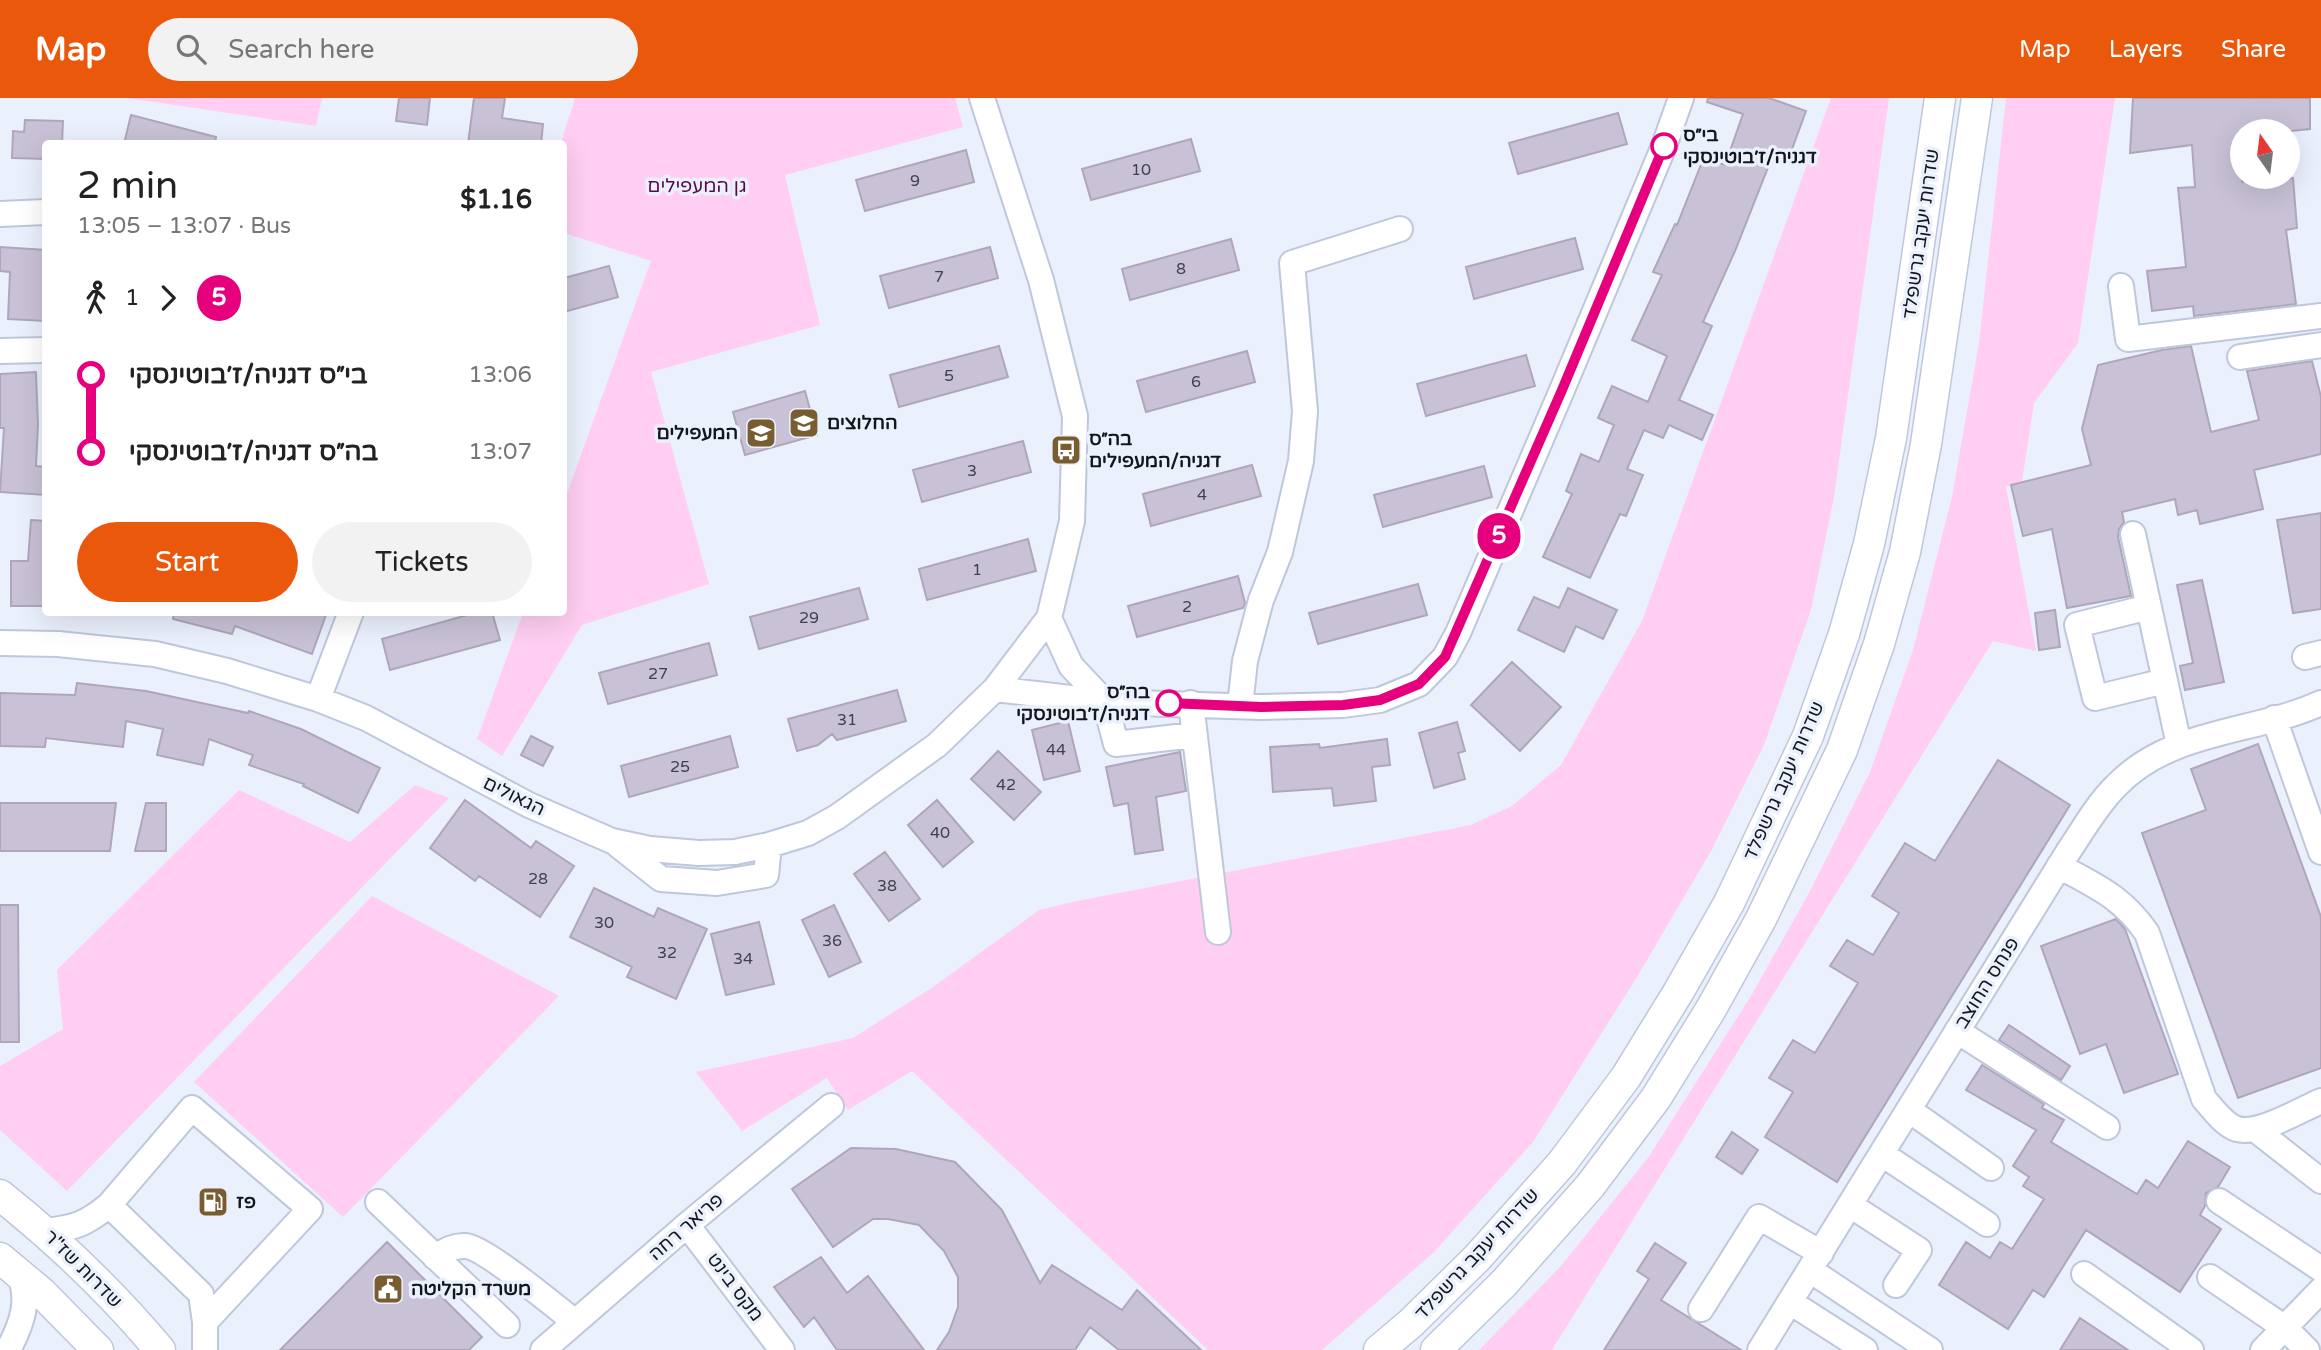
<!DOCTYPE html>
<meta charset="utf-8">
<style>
:root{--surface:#fff;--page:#f2f2f2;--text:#222;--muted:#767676;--accent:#ea580c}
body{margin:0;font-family:"Varela Round","Noto Sans Hebrew",sans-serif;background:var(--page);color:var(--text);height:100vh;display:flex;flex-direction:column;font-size:26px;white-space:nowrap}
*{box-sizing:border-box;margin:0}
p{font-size:23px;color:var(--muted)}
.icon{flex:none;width:38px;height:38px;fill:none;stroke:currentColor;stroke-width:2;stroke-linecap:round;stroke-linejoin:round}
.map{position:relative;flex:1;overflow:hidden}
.drawer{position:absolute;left:42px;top:42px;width:525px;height:476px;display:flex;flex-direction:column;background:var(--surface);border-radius:7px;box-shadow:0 7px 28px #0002}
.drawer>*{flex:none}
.badge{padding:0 14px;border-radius:23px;font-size:24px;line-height:46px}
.needle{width:46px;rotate:346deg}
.controls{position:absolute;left:2230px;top:21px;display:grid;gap:14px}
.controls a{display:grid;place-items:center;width:70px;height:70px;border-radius:50%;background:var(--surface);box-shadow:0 7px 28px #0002;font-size:35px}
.map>.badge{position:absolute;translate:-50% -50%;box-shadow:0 0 0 4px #fff}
.legs{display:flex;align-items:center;gap:10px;height:77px;padding:0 35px;font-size:23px}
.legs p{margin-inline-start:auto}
.headline{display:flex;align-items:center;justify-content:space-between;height:119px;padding:0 35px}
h1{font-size:38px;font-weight:600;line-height:52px}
.primary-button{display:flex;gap:14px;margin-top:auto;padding:14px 35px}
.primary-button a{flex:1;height:80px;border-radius:42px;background:var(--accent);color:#fff;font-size:28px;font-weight:600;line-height:80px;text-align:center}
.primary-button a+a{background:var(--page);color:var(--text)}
ul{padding:0 35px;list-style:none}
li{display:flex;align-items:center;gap:24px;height:77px;font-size:26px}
li i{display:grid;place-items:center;width:10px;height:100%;margin:0 9px;background:currentColor}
li i::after{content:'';width:18px;height:18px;margin:-9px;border:5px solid;border-radius:50%;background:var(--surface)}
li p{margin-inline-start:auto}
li:first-child i{background:linear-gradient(#0000 50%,currentColor 0)}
li:last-child i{background:linear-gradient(currentColor 50%,#0000 0)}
header{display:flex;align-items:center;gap:42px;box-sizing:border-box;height:98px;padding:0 35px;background:var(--accent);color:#fff}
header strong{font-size:33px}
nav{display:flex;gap:38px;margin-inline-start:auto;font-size:24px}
.search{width:490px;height:63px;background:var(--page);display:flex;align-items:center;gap:18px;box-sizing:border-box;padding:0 24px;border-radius:38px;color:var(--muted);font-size:26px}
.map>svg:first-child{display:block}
</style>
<header>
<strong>Map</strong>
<div class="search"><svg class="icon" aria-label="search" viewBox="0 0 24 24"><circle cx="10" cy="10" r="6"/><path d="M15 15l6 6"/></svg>Search here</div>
<nav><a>Map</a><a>Layers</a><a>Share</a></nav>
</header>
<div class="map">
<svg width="2321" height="1252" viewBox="0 0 2321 1252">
<rect width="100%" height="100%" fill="#ebf0fd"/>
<!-- green -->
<path fill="#ffcef2" d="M 127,0 L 322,0 L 316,28 Z
M 575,0 L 955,0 L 963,29 L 785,77 L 820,227 L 651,274 L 709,486 L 582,527 L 502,658 L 477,641 L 523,515 L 564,514 L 564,404 L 651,163 L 564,135 L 564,46 L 561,45 Z
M 1831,0 L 1889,0 L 1834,399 L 1811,512 L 1764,647 L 1711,753 L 1637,879 L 1533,1044 L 1434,1154 L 1322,1252 L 1208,1252 L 912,973 L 848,1012 L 827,980 L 742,1033 L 696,974 L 853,940 L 933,889 L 1039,812 L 1072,804 L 1471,727 L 1512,708 L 1561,667 L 1642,523 Z
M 2006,0 L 2115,0 L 2078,245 L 2034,305 L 2022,383 L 2006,389 L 2036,553 L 1993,543 L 1552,1252 L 1479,1252 L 1560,1169 L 1648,1060 L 1751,898 L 1810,793 L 1870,674 L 1913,552 L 1952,399 L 1979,245 Z
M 415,687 L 449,700 L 67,1093 L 0,1032 L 0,968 L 63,931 L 57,872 L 239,692 L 350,744 Z
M 372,798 L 559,898 L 343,1119 L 194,984 Z"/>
<!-- building -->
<path fill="#c9c2d7" stroke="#aea7bc" stroke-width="2" d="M 399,0 L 430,0 L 427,27 L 396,23 Z
M 474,0 L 505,0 L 502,20 L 543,26 L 541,46 L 468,46 Z
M 1708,0 L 1769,0 L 1806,13 L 1788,62 L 1773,57 L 1735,153 L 1703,224 L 1712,228 L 1679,302 L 1713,317 L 1702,342 L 1669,327 L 1663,340 L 1644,332 L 1627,371 L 1643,377 L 1626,418 L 1620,416 L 1590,480 L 1543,459 L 1572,396 L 1566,393 L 1581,356 L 1599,364 L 1614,327 L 1598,320 L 1612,288 L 1648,304 L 1667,258 L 1632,242 L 1662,177 L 1653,174 L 1675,126 L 1677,127 L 1704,59 L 1725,67 L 1743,16 L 1707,4 Z
M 2133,0 L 2310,0 L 2310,31 L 2291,33 L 2242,33 L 2242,84 L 2293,80 L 2297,130 L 2286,132 L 2296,206 L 2194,218 L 2193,208 L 2152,213 L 2147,173 L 2186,169 L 2178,90 L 2195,89 L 2192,47 L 2130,55 Z
M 1618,15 L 1627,46 L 1518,76 L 1509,45 Z
M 131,17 L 216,39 L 215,46 L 124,46 Z
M 25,22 L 63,23 L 62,46 L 46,46 L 46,61 L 12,60 L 13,33 L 24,34 Z
M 1191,41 L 1200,73 L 1091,102 L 1082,71 Z
M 966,52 L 974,84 L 865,113 L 856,82 Z
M 1575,140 L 1583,171 L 1474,201 L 1466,169 Z
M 1231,141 L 1239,172 L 1130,202 L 1122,171 Z
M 0,149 L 46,152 L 46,223 L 8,221 L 10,174 L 0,173 Z
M 990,149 L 998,180 L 889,210 L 880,178 Z
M 609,168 L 618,199 L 564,214 L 564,180 Z
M 999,248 L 1008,279 L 899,309 L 890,277 Z
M 2191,248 L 2211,334 L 2259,322 L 2247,273 L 2312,263 L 2321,299 L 2321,356 L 2254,372 L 2263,411 L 2200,426 L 2197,412 L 2178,417 L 2175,401 L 2122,414 L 2124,424 L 2119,431 L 2118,439 L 2131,498 L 2067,510 L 2052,431 L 2023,438 L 2011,387 L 2091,367 L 2082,331 L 2098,267 L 2162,252 Z
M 1247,253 L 1255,284 L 1146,314 L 1137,283 Z
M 1526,257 L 1535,288 L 1426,318 L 1417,286 Z
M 36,274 L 38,326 L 36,368 L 46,369 L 46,397 L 0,394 L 4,330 L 0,330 L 0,276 Z
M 805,293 L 817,337 L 745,357 L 733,314 Z
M 1023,343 L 1031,374 L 922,404 L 913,372 Z
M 1252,367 L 1261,398 L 1151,428 L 1143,396 Z
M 1484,368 L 1492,399 L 1383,429 L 1374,397 Z
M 2321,415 L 2321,511 L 2293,515 L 2277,422 Z
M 31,422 L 46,423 L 46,508 L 11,508 L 11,463 L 28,463 Z
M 1028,441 L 1036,473 L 927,502 L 919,471 Z
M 1238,478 L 1245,505 L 1243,510 L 1137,539 L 1128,508 Z
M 2202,482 L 2224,584 L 2185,592 L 2180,568 L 2193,565 L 2177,487 Z
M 1418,486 L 1427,517 L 1318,546 L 1309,515 Z
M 859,490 L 868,521 L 759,551 L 750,519 Z
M 1568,490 L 1617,512 L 1603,541 L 1576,528 L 1564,554 L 1518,532 L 1534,499 L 1559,510 Z
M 2055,512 L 2060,549 L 2039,552 L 2035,515 Z
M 174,514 L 327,514 L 312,556 L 235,528 L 232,536 L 173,521 Z
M 478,514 L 492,514 L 500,542 L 390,572 L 382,541 Z
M 709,545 L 717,577 L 608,606 L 599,575 Z
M 1512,564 L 1561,609 L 1520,653 L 1471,607 Z
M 77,585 L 146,593 L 248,615 L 249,613 L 301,631 L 380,670 L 358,715 L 303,688 L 304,686 L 249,667 L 253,657 L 209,641 L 203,667 L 157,657 L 163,631 L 126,623 L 123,649 L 46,640 L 45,649 L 0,648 L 0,595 L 75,597 Z
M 897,592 L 906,623 L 837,642 L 832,636 L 818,647 L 797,653 L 788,621 Z
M 1068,623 L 1080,673 L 1044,682 L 1032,632 Z
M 1457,624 L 1465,653 L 1458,655 L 1465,681 L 1434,690 L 1419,635 Z
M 531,638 L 553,649 L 543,668 L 521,657 Z
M 730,638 L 738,669 L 629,699 L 621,668 Z
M 1387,641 L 1390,667 L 1372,669 L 1376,703 L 1334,708 L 1332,690 L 1273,694 L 1270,649 L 1319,646 L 1320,650 Z
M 2258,646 L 2321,819 L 2321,970 L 2238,1000 L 2142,735 L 2206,712 L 2191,671 Z
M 998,653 L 1041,694 L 1014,722 L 971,681 Z
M 1180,654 L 1186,693 L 1156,699 L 1163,752 L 1135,756 L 1128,705 L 1114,708 L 1106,669 Z
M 1998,662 L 2070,707 L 1837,1084 L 1765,1039 L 1793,994 L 1769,980 L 1793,942 L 1815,955 L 1858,885 L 1830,868 L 1847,842 L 1873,857 L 1899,815 L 1872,798 L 1905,745 L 1935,763 Z
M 465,702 L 531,750 L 536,743 L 574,768 L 540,819 L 479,778 L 475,783 L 430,750 Z
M 937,702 L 973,744 L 943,769 L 908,727 Z
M 0,705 L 116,705 L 110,753 L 0,753 Z
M 146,705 L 166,705 L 166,753 L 135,753 Z
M 885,754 L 920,801 L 889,823 L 854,776 Z
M 594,790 L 654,819 L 658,810 L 707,831 L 676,901 L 627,879 L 632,869 L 570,839 Z
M 0,807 L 18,807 L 19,944 L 0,944 Z
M 834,807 L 861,864 L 829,879 L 802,822 Z
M 2116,821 L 2125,831 L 2178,976 L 2124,995 L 2106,946 L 2080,956 L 2041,848 Z
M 759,824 L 774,886 L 726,897 L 711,836 Z
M 2009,927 L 2070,968 L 2061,982 L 1999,942 Z
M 1982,967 L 2044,1006 L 2042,1010 L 2064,1022 L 2051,1044 L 2137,1096 L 2146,1082 L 2158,1090 L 2188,1043 L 2230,1069 L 2218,1089 L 2206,1095 L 2205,1108 L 2200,1117 L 2221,1131 L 2180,1194 L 2086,1132 L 2044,1199 L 2033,1192 L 2008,1231 L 1939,1187 L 1966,1144 L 1990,1160 L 2000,1144 L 2012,1151 L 2044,1101 L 2023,1088 L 2029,1079 L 2013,1068 L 2036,1032 L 1966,992 Z
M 1732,1034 L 1758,1052 L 1742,1076 L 1716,1059 Z
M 851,1050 L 896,1051 L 955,1064 L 1002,1112 L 1040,1185 L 1052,1167 L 1122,1212 L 1137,1192 L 1201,1252 L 1119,1252 L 1090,1229 L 1075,1252 L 937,1252 L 949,1234 L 958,1209 L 958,1179 L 944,1153 L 919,1127 L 888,1121 L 873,1121 L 833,1149 L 792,1091 Z
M 387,1144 L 482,1239 L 469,1252 L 280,1252 Z
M 1655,1145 L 1686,1165 L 1661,1202 L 1741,1252 L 1604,1252 L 1649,1181 L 1637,1173 Z
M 821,1159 L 847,1195 L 868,1178 L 924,1252 L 837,1252 L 814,1219 L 804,1229 L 774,1189 Z
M 2080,1220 L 2128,1252 L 2060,1252 Z"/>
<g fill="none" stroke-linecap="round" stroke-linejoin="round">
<!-- minor casing -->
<g stroke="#bec7db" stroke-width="28">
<path id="minor" d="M 0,116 L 46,114
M 2121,188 L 2128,241 L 2321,218
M 0,253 L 46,252
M 2240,259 L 2321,247
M 2133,436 L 2179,647
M 2149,509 L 2077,527 L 2095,600 L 2165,583
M 1049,520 L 1071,568 L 1105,604 L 1116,646 L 1194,637
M 0,545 L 58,546 L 155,556 L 227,573 L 318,601 L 366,620 L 529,707 L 612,743 L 650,751 L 699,755 L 735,754 L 769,747 L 808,735 L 837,719 L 937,647 L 995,591 L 1049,520 L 1072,423 L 1075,318 L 1041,182 L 982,0
M 2305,559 L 2321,555
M 995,591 L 1105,604 L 1261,609 L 1343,607 L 1380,602 L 1419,586 L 1445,559 L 1458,535 L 1562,292 L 1664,48 L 1681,0
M 318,601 L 351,514
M 1191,605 L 1218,834
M 1240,608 L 1245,563 L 1261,502 L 1280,454 L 1301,363 L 1305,313 L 1292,165 L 1400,131
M 2274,620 L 2321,754
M 618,747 L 661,781 L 717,785 L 766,777 L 769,747
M 2059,768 C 2097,789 2121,798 2147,835 L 2204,1001 C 2213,1011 2224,1027 2237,1031 C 2259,1037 2300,1012 2321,1003
M 1957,933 L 2107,1029
M 1909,1012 L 1991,1070
M 2256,1032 L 2321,1083
M 1882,1056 L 1987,1126
M 2219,1103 L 2321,1171
M 378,1104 L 507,1227
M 109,1107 L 192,1010 L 310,1111 L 205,1224
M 1850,1107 L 1919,1152 L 1896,1187
M 687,1127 L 782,1252
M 45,1133 C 75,1130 86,1126 109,1107 L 201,1196 L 205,1224 L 205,1252
M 435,1159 C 445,1153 454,1147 466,1148 C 485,1150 556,1209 575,1224
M 1810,1172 L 1930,1252
M 2084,1176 L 2191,1252
M 2210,1179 L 2285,1230 L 2307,1252
M 1790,1204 L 1865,1252
M 1701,1211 L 1759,1119 L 1821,1155
M 8,1252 C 22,1226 32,1200 17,1172
M 543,1252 L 687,1127 L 831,1008
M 1760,1252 L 2068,754 C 2083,732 2096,708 2115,689 C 2169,631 2253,636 2321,605
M 2263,1252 L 2321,1192"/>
</g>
<!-- major casing -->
<g stroke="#bec7db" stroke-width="33">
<path id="major" d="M 0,1097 C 58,1143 112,1195 160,1252
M 0,1160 L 42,1195 L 98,1252
M 1379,1252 L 1411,1225 L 1477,1160 L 1562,1065 L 1626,979 L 1679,893 L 1729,805 L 1808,638 L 1844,536 L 1869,446 L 1891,340 L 1940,0
M 1436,1252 L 1504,1185 L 1590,1088 L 1656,1000 L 1711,911 L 1761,821 L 1842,652 L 1879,546 L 1905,454 L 1926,346 L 1977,0"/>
</g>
<!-- minor -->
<use href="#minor" stroke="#fff" stroke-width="24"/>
<!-- major -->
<use href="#major" stroke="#fff" stroke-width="30"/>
</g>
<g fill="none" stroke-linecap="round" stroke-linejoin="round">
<!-- line-1 casing -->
<g stroke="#fff" stroke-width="16">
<path id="line-1" d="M 1169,605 L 1261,609 L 1343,607 L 1380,602 L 1419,586 L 1445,559 L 1562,292 L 1664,48"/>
</g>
<!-- line-1 -->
<use href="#line-1" stroke="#e6007e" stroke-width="10"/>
</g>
<!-- icons -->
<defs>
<g id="school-square" transform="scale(1.575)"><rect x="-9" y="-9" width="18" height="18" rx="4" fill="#775d2f" stroke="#ebf0fd"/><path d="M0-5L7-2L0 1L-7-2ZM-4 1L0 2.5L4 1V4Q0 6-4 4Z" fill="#fff"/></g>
<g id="bus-square" transform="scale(1.575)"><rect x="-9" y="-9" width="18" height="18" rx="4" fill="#775d2f" stroke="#ebf0fd"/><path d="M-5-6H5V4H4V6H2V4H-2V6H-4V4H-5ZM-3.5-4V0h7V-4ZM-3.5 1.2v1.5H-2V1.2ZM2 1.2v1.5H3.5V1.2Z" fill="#fff"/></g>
<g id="fuel-square" transform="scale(1.575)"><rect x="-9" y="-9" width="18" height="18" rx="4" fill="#775d2f" stroke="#ebf0fd"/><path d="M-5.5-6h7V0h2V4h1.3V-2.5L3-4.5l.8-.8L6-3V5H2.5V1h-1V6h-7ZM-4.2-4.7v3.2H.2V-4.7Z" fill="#fff"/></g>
<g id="civic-square" transform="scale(1.575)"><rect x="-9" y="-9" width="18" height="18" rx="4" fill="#775d2f" stroke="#ebf0fd"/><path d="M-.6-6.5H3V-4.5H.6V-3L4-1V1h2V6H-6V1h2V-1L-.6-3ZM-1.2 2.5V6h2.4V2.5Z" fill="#fff"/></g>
</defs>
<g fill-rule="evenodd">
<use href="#school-square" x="804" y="325"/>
<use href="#school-square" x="761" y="335"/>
<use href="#bus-square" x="1066" y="352"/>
<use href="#fuel-square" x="213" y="1104"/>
<use href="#civic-square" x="388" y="1191"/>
</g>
<!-- markers -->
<g fill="#fff" stroke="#e6007e" stroke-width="3.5">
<circle cx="1664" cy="48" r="12"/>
<circle cx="1169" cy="605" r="12"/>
</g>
<g text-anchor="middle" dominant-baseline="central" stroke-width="7" stroke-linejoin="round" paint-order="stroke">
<!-- number labels -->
<g font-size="16" fill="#40414c">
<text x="1141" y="72">10</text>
<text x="915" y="83">9</text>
<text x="1181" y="171">8</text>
<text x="939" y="179">7</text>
<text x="949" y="278">5</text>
<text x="1196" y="284">6</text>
<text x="972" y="373">3</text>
<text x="1202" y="397">4</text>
<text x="977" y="472">1</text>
<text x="1187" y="509">2</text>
<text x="809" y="520">29</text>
<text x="658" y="576">27</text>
<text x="847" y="622">31</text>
<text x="1056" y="652">44</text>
<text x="680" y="669">25</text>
<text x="1006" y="687">42</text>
<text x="940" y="735">40</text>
<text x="538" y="781">28</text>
<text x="887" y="788">38</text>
<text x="604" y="825">30</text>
<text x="832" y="843">36</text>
<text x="667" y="855">32</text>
<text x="743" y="861">34</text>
</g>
<!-- stop labels -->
<g font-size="19" font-weight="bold" fill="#13161d" stroke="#ebf0fd" text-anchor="start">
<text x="1683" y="37">בי״ס<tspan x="1683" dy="22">דגניה/ז׳בוטינסקי</tspan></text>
<text x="1150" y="594" text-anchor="end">בה״ס<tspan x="1150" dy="22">דגניה/ז׳בוטינסקי</tspan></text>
</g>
<!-- park labels -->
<g font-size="19" fill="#550a49" stroke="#ebf0fd">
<text x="697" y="88">גן המעפילים</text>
</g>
<!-- street labels -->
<g font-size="19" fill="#13161d" stroke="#ebf0fd">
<text transform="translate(1921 136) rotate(-82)">שדרות יעקב גרשפלד</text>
<text transform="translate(1784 683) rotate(-66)">שדרות יעקב גרשפלד</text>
<text transform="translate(514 698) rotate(26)">הגאולים</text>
<text transform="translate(1987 885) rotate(-58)">פנחס החוצב</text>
<text transform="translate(686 1129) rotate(-41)">פריאר רחה</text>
<text transform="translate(1477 1156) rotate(-47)">שדרות יעקב גרשפלד</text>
<text transform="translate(83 1171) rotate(45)">שדרות שז"ר</text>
<text transform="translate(735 1189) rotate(53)">מקס בינט</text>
</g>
<!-- poi labels -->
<g font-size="19" font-weight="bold" fill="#13161d" stroke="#ebf0fd" text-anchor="start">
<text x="827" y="325">החלוצים</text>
<text x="738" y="335" text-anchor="end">המעפילים</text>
<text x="1089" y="341">בה״ס<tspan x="1089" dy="22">דגניה/המעפילים</tspan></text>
<text x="236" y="1104">פז</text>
<text x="411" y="1191">משרד הקליטה</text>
</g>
</g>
</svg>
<div class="controls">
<a><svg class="needle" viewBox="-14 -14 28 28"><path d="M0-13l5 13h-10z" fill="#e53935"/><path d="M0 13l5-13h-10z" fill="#767676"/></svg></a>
</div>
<b class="badge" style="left:1499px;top:438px;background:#e6007e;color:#fff">5</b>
<section class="drawer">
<div class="headline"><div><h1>2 min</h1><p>13:05 – 13:07 · Bus</p></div><b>$1.16</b></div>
<div class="legs"><svg class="icon" aria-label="walk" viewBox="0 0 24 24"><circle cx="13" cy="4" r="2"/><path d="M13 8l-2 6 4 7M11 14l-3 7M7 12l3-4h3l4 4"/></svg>1<svg class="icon" aria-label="forward" viewBox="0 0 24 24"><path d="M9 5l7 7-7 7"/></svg><b class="badge" style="background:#e6007e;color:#fff">5</b></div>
<ul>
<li><i style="color:#e6007e"></i><b>בי״ס דגניה/ז׳בוטינסקי</b><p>13:06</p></li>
<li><i style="color:#e6007e"></i><b>בה״ס דגניה/ז׳בוטינסקי</b><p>13:07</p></li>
</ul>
<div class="primary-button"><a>Start</a><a>Tickets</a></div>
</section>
</div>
